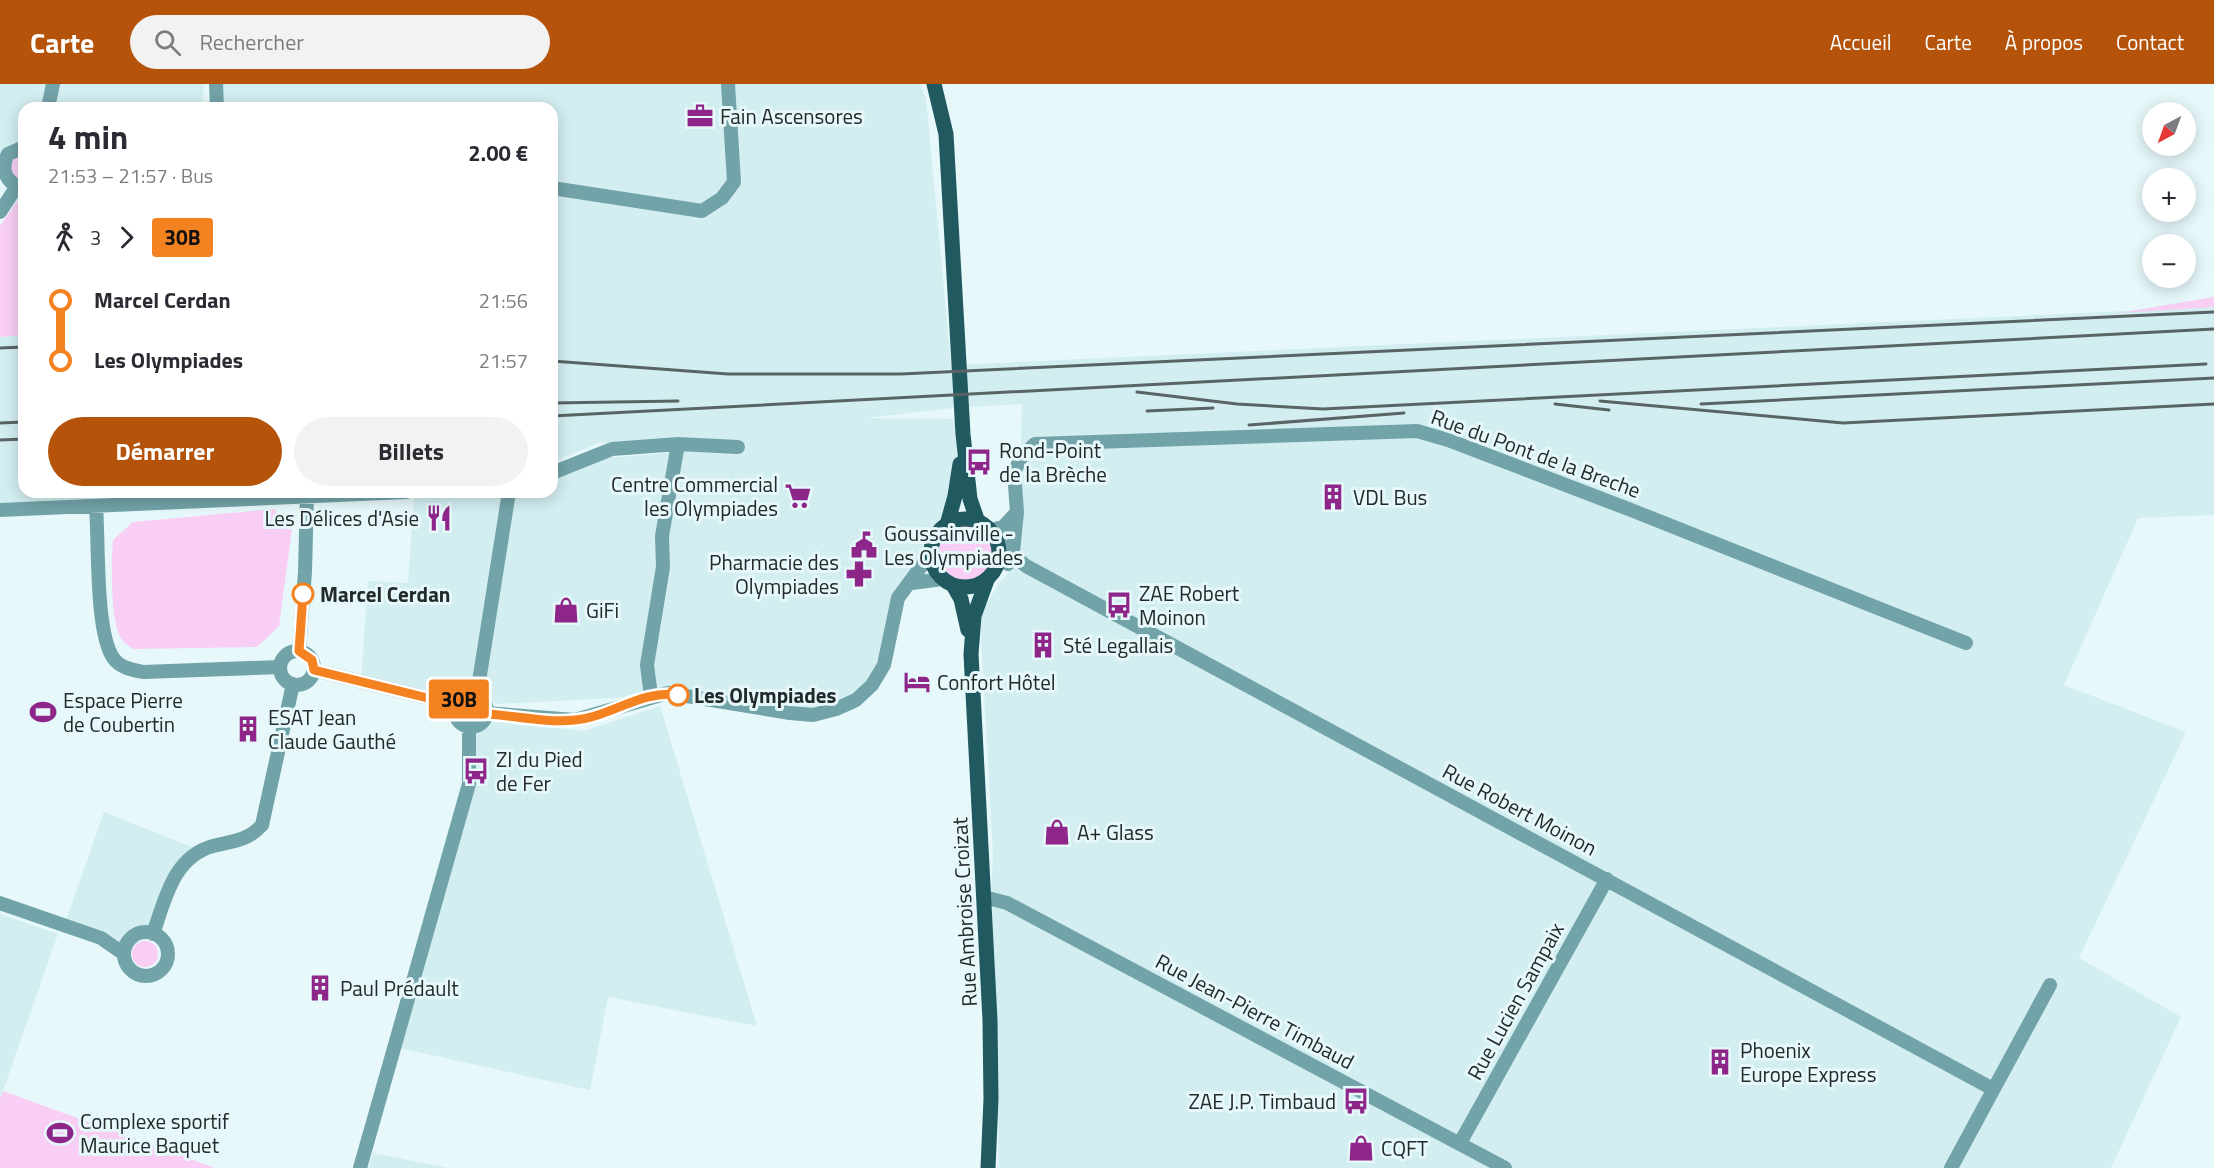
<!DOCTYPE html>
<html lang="fr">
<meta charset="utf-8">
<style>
:root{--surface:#fff;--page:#f2f2f3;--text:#2b2b33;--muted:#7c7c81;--accent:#b45309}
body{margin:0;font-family:"Titillium Web",sans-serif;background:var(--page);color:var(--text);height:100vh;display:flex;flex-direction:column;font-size:22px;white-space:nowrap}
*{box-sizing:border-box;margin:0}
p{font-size:20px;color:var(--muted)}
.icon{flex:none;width:33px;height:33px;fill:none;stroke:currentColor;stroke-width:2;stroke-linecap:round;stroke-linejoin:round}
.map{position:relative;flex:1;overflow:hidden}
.side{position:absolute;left:18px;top:18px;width:540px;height:396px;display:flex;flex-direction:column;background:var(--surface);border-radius:18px;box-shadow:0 3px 15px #0003}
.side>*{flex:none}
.badge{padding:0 12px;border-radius:4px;font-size:21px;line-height:39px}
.needle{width:39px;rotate:221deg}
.controls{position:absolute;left:2142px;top:18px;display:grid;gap:12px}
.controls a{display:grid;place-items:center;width:54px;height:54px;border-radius:50%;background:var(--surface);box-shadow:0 3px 15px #0003;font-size:30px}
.map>.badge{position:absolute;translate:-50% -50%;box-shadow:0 0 0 3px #fff}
.legs{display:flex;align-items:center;gap:9px;height:66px;padding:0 30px;font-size:20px}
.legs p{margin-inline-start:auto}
.headline{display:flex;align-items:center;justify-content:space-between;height:102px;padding:0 30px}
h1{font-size:33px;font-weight:700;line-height:45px}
.primary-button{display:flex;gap:12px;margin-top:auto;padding:12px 30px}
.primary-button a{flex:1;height:69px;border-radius:36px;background:var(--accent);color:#fff;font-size:24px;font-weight:700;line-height:69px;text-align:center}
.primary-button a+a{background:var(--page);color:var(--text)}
ul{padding:0 30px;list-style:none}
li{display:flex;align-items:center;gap:21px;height:60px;font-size:22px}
li i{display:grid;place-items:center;width:9px;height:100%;margin:0 8px;background:currentColor}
li i::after{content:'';width:15px;height:15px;margin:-8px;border:4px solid;border-radius:50%;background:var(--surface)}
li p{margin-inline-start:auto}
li:first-child i{background:linear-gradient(#0000 50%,currentColor 0)}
li:last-child i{background:linear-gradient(currentColor 50%,#0000 0)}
header{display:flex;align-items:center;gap:36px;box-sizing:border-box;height:84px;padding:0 30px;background:var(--accent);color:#fff}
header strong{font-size:28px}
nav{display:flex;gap:33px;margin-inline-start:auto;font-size:21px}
.search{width:420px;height:54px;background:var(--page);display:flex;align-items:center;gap:15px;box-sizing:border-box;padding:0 21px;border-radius:33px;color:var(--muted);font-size:22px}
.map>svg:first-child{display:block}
</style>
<header>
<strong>Carte</strong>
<div class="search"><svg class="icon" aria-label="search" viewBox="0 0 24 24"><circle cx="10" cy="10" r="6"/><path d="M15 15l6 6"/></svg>Rechercher</div>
<nav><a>Accueil</a><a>Carte</a><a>À propos</a><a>Contact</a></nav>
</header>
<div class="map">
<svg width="2214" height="1084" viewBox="0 0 2214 1084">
<rect width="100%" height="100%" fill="#e6f8fa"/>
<!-- built -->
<path fill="#d2eef1" d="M 0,0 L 46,0 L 41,24 L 24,24 L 24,54 L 8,62 L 0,72 Z
M 53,0 L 204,0 L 202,20 L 215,21 L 216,0 L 920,0 L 926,14 L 951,281 L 2214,223 L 2214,431 L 2138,434 L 2064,601 L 2186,648 L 2079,874 L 2181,933 L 2111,1084 L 999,1084 L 991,810 L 993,771 L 980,532 L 1000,497 L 1006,492 L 1018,466 L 1022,320 L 953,324 L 865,334 L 962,335 L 963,350 L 947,441 L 933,458 L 931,469 L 898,514 L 872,601 L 813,631 L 651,612 L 497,620 L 477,610 L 467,610 L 458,617 L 361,598 L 368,497 L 408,499 L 414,413 L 552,408 L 552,396 L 606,374 L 690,367 L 691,353 L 599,359 L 552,378 L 552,24 L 55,24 L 60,2 Z
M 24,251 L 24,408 L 284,408 L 0,421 L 0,253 Z
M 660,622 L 757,942 L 608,913 L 590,1006 L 395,963 L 449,774 L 474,643 L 486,635 L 584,647 Z
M 104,728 L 202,767 L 185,778 L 147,848 L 133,852 L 125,863 L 64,842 Z
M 0,830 L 58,850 L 0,1015 Z
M 373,1069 L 448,1084 L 369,1084 Z"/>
<!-- green -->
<path fill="#f9cef4" d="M 24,70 L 24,96 L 15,94 L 10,86 L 14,73 Z
M 18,116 L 24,118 L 24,251 L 0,253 L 0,142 Z
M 2214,213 L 2214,223 L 2118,229 Z
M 274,425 L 292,445 L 279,542 L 257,563 L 134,565 C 130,563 125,560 122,556 C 110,540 111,477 113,456 L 133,438 Z
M939 469a28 28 0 1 1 56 0a28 28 0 1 1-56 0Z
M464 625a8 8 0 1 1 16 0a8 8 0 1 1-16 0Z
M132 870a13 13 0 1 1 26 0a13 13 0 1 1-26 0Z
M 3,1007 L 215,1084 L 0,1084 L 0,1015 Z"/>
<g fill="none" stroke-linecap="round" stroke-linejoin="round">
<!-- minor -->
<path stroke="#72a3a8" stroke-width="14" d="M 216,0 L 217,24
M 48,24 L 53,0
M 24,63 L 8,70 C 0,85 6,101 24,103
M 552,104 L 702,127 L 722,114 L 734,98 L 728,0
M 0,128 L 17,102
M 552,389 L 612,365 L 678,360 L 738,363
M 96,423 C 99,459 95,550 114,575 C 121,584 133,586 143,588 L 280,583
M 0,426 L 406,408
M 990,446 L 1003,443 L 1017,428
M 997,457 L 1026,482 L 1993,1005
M 1008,480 L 1013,468 L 1017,428 L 1014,388 L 1022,372 L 1035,360 L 1417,347 L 1448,356 L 1631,426 L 1966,559
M 912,499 L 943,495
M 299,567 L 305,488 L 307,412
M280 584a17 17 0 1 1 34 0a17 17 0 1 1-34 0Z
M 314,586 L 456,621
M 477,610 L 509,408
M455 627a16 16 0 1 1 32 0a16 16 0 1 1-32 0Z
M 651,612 L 647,581 L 663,483 L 662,452 L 678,360
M 487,629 L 575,636 L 668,609 L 790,629 L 813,631 L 836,625 L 856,616 L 872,601 L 884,581 L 898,514 L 931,469
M 984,813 L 1007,819 L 1505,1084
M 0,819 L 101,854 L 124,870
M124 870a22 22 0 1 1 44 0a22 22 0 1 1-44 0Z
M 153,850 C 165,816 173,773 213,762 C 232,757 248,757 262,741 L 293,600
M 1460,1059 L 1607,795
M 360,1084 L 469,700 L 469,643
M 1951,1084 L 2050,901"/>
<!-- major -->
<path stroke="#20595f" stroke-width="15" d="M 934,0 L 946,50 L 963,350 L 970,415 L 978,438
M931 469a34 34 0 1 1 68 0a34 34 0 1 1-68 0Z
M 947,441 L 955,412 L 960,380
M 987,496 L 974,532 L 971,570 L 990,936 L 991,1015 L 988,1084
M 953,501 L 961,515 L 968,546"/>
<!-- rail -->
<path stroke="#5a6465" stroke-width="3" d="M 0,264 L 24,263
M 552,277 L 728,290 L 901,290 L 2214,228
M 1137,308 L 1237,320 L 1323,325 L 2206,280
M 1600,317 L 1843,339 L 2214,320
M 552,319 L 678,317
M 1555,320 L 1609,326
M 1701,320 L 2214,294
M 1147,327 L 1213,324
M 552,332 L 2214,245
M 0,339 L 24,338
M 1249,341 L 1404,329
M 0,356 L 24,355"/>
</g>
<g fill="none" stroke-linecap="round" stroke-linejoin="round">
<!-- line-1 casing -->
<g stroke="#fff" stroke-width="14">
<path id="line-1" d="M 303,510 L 299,567 L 312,576 L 314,586 L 456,621 L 462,613 L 477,610 L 484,619 L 487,630 C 516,632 547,639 575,636 C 610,633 643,605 678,611"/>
</g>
<!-- line-1 -->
<use href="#line-1" stroke="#f58220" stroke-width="9"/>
</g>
<!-- icons -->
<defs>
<g id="office-bare" transform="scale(2.07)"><path d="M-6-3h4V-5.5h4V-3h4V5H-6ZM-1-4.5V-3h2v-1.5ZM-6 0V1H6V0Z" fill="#8e2589" stroke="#e6f8fa" stroke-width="2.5" paint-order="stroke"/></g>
<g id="bus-bare" transform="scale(2.07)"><path d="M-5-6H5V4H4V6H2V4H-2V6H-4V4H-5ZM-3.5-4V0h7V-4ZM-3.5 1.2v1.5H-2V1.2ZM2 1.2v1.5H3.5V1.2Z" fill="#8e2589" stroke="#e6f8fa" stroke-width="2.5" paint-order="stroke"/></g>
<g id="supermarket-bare" transform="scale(2.07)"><path d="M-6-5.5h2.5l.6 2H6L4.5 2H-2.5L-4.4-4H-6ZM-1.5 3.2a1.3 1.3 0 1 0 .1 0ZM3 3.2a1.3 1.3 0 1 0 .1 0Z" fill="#8e2589" stroke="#e6f8fa" stroke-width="2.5" paint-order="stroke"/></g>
<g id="building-bare" transform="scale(2.07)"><path d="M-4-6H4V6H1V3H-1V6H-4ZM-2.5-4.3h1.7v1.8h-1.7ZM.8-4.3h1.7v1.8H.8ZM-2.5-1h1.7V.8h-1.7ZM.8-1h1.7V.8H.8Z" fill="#8e2589" stroke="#e6f8fa" stroke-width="2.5" paint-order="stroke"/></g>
<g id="restaurant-bare" transform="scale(2.07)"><path d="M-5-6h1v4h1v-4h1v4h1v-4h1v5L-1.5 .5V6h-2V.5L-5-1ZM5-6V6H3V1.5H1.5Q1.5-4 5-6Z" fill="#8e2589" stroke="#e6f8fa" stroke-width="2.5" paint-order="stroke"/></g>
<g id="civic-bare" transform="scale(2.07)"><path d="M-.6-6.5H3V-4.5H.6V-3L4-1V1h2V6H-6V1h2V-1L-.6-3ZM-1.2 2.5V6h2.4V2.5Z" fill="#8e2589" stroke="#e6f8fa" stroke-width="2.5" paint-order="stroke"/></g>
<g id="pharmacy-bare" transform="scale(2.07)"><path d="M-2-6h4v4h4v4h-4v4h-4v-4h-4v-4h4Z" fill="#8e2589" stroke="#e6f8fa" stroke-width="2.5" paint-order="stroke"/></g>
<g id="shop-bare" transform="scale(2.07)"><path d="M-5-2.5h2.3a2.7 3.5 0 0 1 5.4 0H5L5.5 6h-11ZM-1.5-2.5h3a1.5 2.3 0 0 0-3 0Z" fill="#8e2589" stroke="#e6f8fa" stroke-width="2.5" paint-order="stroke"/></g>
<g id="hotel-bare" transform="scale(2.07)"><path d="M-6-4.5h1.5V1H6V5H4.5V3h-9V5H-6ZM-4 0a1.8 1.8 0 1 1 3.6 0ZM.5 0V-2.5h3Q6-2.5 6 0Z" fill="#8e2589" stroke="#e6f8fa" stroke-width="2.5" paint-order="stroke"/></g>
<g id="stadium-bare" transform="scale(2.07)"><path d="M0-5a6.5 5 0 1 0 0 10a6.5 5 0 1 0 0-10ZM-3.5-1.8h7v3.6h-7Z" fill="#8e2589" stroke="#e6f8fa" stroke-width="2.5" paint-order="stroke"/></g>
</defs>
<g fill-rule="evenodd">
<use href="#office-bare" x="700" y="32"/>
<use href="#bus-bare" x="979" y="378"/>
<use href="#supermarket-bare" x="798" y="412"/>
<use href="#building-bare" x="1333" y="413"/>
<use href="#restaurant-bare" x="439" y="434"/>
<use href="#civic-bare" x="864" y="461"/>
<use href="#pharmacy-bare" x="859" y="490"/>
<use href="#bus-bare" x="1119" y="521"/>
<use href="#shop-bare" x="566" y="526"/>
<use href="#building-bare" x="1043" y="561"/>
<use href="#hotel-bare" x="917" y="598"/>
<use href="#stadium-bare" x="43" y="628"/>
<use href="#building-bare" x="248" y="645"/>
<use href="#bus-bare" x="476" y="687"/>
<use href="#shop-bare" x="1057" y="748"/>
<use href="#building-bare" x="320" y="904"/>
<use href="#building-bare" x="1720" y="978"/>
<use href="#bus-bare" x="1356" y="1017"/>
<use href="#stadium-bare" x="60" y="1049"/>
<use href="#shop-bare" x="1361" y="1064"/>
</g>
<!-- markers -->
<g fill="#fff" stroke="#f58220" stroke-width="3">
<circle cx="303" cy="510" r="10"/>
<circle cx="678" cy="611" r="10"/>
</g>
<g text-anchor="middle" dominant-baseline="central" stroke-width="6" stroke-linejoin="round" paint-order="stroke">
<!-- poi labels -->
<g font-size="21" fill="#232a2b" stroke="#e6f8fa" text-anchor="start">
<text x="720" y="32">Fain Ascensores</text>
<text x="999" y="366">Rond-Point<tspan x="999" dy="24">de la Brèche</tspan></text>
<text x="778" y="400" text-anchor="end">Centre Commercial<tspan x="778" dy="24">les Olympiades</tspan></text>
<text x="1353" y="413">VDL Bus</text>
<text x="419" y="434" text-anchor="end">Les Délices d'Asie</text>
<text x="884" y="449">Goussainville -<tspan x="884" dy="24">Les Olympiades</tspan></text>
<text x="839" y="478" text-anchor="end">Pharmacie des<tspan x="839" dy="24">Olympiades</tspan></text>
<text x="1139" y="509">ZAE Robert<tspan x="1139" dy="24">Moinon</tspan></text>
<text x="586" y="526">GiFi</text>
<text x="1063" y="561">Sté Legallais</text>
<text x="937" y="598">Confort Hôtel</text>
<text x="63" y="616">Espace Pierre<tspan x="63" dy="24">de Coubertin</tspan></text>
<text x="268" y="633">ESAT Jean<tspan x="268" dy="24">Claude Gauthé</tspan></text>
<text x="496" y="675">ZI du Pied<tspan x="496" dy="24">de Fer</tspan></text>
<text x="1077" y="748">A+ Glass</text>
<text x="340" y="904">Paul Prédault</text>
<text x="1740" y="966">Phoenix<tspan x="1740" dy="24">Europe Express</tspan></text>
<text x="1336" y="1017" text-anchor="end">ZAE J.P. Timbaud</text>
<text x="80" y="1037">Complexe sportif<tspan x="80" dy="24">Maurice Baquet</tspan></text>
<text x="1381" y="1064">CQFT</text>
</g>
<!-- street labels -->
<g font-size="21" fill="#232a2b" stroke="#e6f8fa">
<text transform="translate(1536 369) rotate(20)">Rue du Pont de la Breche</text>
<text transform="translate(1520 725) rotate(28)">Rue Robert Moinon</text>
<text transform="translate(964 828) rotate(-93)">Rue Ambroise Croizat</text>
<text transform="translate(1515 917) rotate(-61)">Rue Lucien Sampaix</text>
<text transform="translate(1255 927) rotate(28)">Rue Jean-Pierre Timbaud</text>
</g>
<!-- stop labels -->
<g font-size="21" font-weight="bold" fill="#232a2b" stroke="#e6f8fa" text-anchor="start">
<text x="320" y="510">Marcel Cerdan</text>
<text x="694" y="611">Les Olympiades</text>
</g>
</g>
</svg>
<div class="controls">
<a><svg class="needle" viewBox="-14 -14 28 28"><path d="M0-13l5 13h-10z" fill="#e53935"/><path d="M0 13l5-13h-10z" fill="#7c7c81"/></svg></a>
<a>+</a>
<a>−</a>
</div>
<b class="badge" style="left:459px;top:615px;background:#f58220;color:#111">30B</b>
<section class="side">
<div class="headline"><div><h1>4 min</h1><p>21:53 – 21:57 · Bus</p></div><b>2.00 €</b></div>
<div class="legs"><svg class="icon" aria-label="walk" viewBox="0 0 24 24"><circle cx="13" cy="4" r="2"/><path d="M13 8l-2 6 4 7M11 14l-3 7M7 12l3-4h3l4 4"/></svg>3<svg class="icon" aria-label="forward" viewBox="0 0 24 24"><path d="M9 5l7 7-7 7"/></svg><b class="badge" style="background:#f58220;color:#111">30B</b></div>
<ul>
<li><i style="color:#f58220"></i><b>Marcel Cerdan</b><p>21:56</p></li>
<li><i style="color:#f58220"></i><b>Les Olympiades</b><p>21:57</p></li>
</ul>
<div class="primary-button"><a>Démarrer</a><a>Billets</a></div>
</section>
</div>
